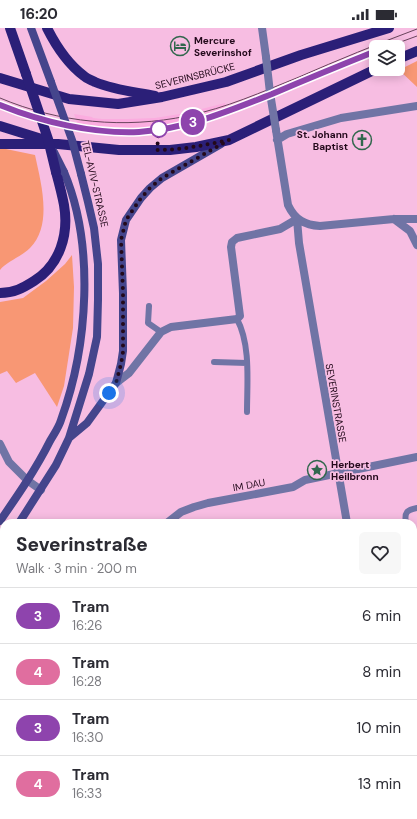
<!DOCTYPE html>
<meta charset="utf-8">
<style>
:root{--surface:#fff;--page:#f7f7f7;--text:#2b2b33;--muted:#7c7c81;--line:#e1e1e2}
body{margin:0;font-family:"DM Sans",sans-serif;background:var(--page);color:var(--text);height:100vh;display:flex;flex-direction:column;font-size:15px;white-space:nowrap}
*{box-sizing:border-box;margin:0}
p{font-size:13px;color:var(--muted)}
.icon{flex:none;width:22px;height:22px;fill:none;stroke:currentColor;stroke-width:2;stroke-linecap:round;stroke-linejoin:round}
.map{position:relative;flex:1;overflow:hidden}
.side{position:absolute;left:0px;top:491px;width:417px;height:300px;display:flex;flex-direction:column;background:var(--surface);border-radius:12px 12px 0 0;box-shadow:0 2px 10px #0003}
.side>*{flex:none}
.badge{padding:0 8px;border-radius:13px;font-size:14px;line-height:26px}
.controls{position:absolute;left:369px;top:12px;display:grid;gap:8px}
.controls a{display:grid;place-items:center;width:36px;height:36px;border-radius:6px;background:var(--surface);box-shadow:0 2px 10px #0003;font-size:20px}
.you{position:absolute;width:20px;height:20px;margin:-10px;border:3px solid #fff;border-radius:50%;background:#1a73e8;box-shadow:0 0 0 6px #1a73e833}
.map>.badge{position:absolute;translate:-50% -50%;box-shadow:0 0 0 2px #fff}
.round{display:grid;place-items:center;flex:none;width:42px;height:42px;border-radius:6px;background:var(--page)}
.head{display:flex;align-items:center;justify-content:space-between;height:68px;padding:0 16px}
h1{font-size:19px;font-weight:800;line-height:30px}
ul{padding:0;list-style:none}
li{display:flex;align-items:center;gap:12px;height:56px;padding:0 16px;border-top:1px solid var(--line)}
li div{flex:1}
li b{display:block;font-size:15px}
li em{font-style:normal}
li .badge{min-width:44px;font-weight:700;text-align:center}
.status{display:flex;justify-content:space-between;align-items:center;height:28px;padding:0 20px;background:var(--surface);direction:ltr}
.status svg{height:11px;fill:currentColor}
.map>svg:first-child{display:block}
</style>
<div class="status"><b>16:20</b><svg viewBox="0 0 49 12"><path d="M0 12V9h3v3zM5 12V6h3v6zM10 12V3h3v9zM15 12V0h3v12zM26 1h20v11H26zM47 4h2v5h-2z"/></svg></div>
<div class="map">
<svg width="417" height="791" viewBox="0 0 417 791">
<rect width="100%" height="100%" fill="#f7bde2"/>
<!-- built -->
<path fill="#fbacdf" d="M 225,75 L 228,87 L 179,101 L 179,102 L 149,107 L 113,107 L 80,103 L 74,86 L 92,89 L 93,90 L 102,91 L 127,91 L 155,90 L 186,85 Z"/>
<!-- green -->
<path fill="#f89774" d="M 417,33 L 417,59 L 399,42 Z
M 0,121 L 6,121 L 35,127 C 41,155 53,197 30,220 C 21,229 7,233 0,242 Z
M 72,227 L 74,259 L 73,300 L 64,358 L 57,379 L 35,345 L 16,355 L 7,343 L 0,346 L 0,274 L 23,270 L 46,253 L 65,236 Z"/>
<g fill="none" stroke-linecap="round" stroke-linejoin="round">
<!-- service -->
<path stroke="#7074a5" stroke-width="6" d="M 149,278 L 148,295 L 161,304
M 237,291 C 251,317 247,355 247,384
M 214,334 L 247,335
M 406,495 C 404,484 407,482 417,480
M 413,506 L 417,506
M 268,787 L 268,791"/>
<!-- minor -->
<path stroke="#7074a5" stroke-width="8" d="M 262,0 L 266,29
M 276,102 L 288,177 C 295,192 305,197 320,198 L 394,191 L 417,191
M 277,112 L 287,106 L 341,90 L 417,78
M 297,191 L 299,215 L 347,495
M 394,191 L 410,203 L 417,217
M 116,355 L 129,345 L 161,304 L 171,299 L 237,291 L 240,288 L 231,219 L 232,214 L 237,210 L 280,201 L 297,191
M 0,416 L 9,434 L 27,452 L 41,462
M 167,495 L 181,484 L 194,479 L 208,475 L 293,459 L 305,452 L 417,429
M 0,647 L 4,647
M 413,647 L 417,646
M 404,787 L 404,791"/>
<!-- secondary -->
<path stroke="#45458c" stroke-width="8" d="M 31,0 L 51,54
M 69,410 L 87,395 L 116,355 L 121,336 L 123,323 L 123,265 L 121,212 L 126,192 L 141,170 L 150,160 L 162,150 L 221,116
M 0,493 C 18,467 36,441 50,413 C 54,406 59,399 61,392 C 88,318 95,217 64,144
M 19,495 L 56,437 L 69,410 L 89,346 L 97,309 L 98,272 L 98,236 L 94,200 L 88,174 L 81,146
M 0,525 L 4,519"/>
<!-- primary -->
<path stroke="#2b1f78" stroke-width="10" d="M 10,0 L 26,46
M 47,0 C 56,18 68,36 84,48 C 87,51 91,52 95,54 C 114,62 135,64 155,68
M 398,31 L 417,23
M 0,50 L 69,71 L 118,76 L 162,69 L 226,54 L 301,27 L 389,0
M 0,98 L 48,113
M 0,116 L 58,116 L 119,122 L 170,122 L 196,119 L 229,112 L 376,41
M 0,265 C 14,265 23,260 34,253 C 60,237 69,206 64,177 C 62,166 59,155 56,144"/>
<!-- tram -->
<path stroke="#69445c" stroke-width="1" d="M 387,19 L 417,8
M 339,38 L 376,23
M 0,70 C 59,95 125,101 187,88 C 226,80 262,64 299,49 C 338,32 377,16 417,1
M 0,77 C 43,94 94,107 140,103 C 175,101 209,91 241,78"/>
<!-- minor-bridge -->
<path stroke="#7074a5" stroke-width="8" d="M 266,29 L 270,65 L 276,102"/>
<!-- secondary-bridge -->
<path stroke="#45458c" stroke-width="8" d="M 51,54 L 72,112 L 81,146
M 54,124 L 64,144"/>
<!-- primary-bridge -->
<path stroke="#2b1f78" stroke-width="10" d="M 26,46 L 48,111 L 56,144"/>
</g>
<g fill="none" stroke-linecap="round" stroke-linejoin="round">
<!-- line casing -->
<g stroke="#fff" stroke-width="9">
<path id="line" d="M 0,77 C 42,94 93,106 139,104 C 186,101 229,83 272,66 C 307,51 341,37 376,23"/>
</g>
<!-- line -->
<use href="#line" stroke="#8e44ad" stroke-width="6"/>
<!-- walk -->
<path stroke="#23091b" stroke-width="4" stroke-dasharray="0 7.2" d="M 109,365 L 116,355 L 121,336 L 123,324 L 123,265 L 121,212 L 126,192 L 141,170 L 150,160 L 162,150 L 229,112 C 205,117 182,122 157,122 L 159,101"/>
</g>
<!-- icons -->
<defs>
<g id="hotel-ring" transform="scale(1)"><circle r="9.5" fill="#f7bde2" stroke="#31674d" stroke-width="1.5"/><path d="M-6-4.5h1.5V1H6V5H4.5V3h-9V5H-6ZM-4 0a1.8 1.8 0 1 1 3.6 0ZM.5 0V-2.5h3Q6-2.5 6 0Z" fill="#31674d"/></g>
<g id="church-ring" transform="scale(1)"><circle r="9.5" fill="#f7bde2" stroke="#31674d" stroke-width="1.5"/><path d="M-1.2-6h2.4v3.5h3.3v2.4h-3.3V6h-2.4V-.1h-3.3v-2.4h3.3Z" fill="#31674d"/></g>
<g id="sight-ring" transform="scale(1)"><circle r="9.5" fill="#f7bde2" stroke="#31674d" stroke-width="1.5"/><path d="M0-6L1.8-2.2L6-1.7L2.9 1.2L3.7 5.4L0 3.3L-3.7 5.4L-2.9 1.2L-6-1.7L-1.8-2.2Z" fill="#31674d"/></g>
</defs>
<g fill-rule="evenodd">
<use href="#hotel-ring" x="180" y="18"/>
<use href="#church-ring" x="362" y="112"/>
<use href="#sight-ring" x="317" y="442"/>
</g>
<!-- markers -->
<circle fill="#fff" stroke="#8e44ad" stroke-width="2" cx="159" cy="101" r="8"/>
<g text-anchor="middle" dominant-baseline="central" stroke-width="3.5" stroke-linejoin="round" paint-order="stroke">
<!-- poi labels -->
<g font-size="10" font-weight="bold" fill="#23091b" stroke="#f7bde2" text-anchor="start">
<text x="194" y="12">Mercure<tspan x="194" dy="12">Severinshof</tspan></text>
<text x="348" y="106" text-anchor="end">St. Johann<tspan x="348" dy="12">Baptist</tspan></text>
<text x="331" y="436">Herbert<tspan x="331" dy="12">Heilbronn</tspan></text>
</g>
<!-- street labels -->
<g font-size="10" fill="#23091b" stroke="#f7bde2">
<text transform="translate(195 48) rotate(-14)">SEVERINSBRÜCKE</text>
<text transform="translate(95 156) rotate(77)">TEL-AVIV-STRASSE</text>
<text transform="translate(336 375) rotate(80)">SEVERINSTRASSE</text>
<text transform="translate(249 457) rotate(-10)">IM DAU</text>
</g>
</g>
</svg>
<div class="controls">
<a><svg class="icon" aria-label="layers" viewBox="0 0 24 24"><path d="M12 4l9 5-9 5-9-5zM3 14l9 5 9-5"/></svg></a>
</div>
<div class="you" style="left:109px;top:365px"></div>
<b class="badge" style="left:193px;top:94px;background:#8e44ad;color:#fff">3</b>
<section class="side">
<div class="head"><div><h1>Severinstraße</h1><p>Walk · 3 min · 200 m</p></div><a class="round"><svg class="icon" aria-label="heart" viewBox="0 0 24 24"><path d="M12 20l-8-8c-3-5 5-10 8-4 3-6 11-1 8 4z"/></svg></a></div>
<ul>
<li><span class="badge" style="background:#8e44ad;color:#fff">3</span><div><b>Tram</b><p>16:26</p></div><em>6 min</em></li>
<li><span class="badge" style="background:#e06e9f;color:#fff">4</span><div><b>Tram</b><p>16:28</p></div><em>8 min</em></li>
<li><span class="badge" style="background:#8e44ad;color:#fff">3</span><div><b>Tram</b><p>16:30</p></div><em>10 min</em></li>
<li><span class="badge" style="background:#e06e9f;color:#fff">4</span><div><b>Tram</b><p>16:33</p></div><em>13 min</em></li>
</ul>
</section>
</div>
